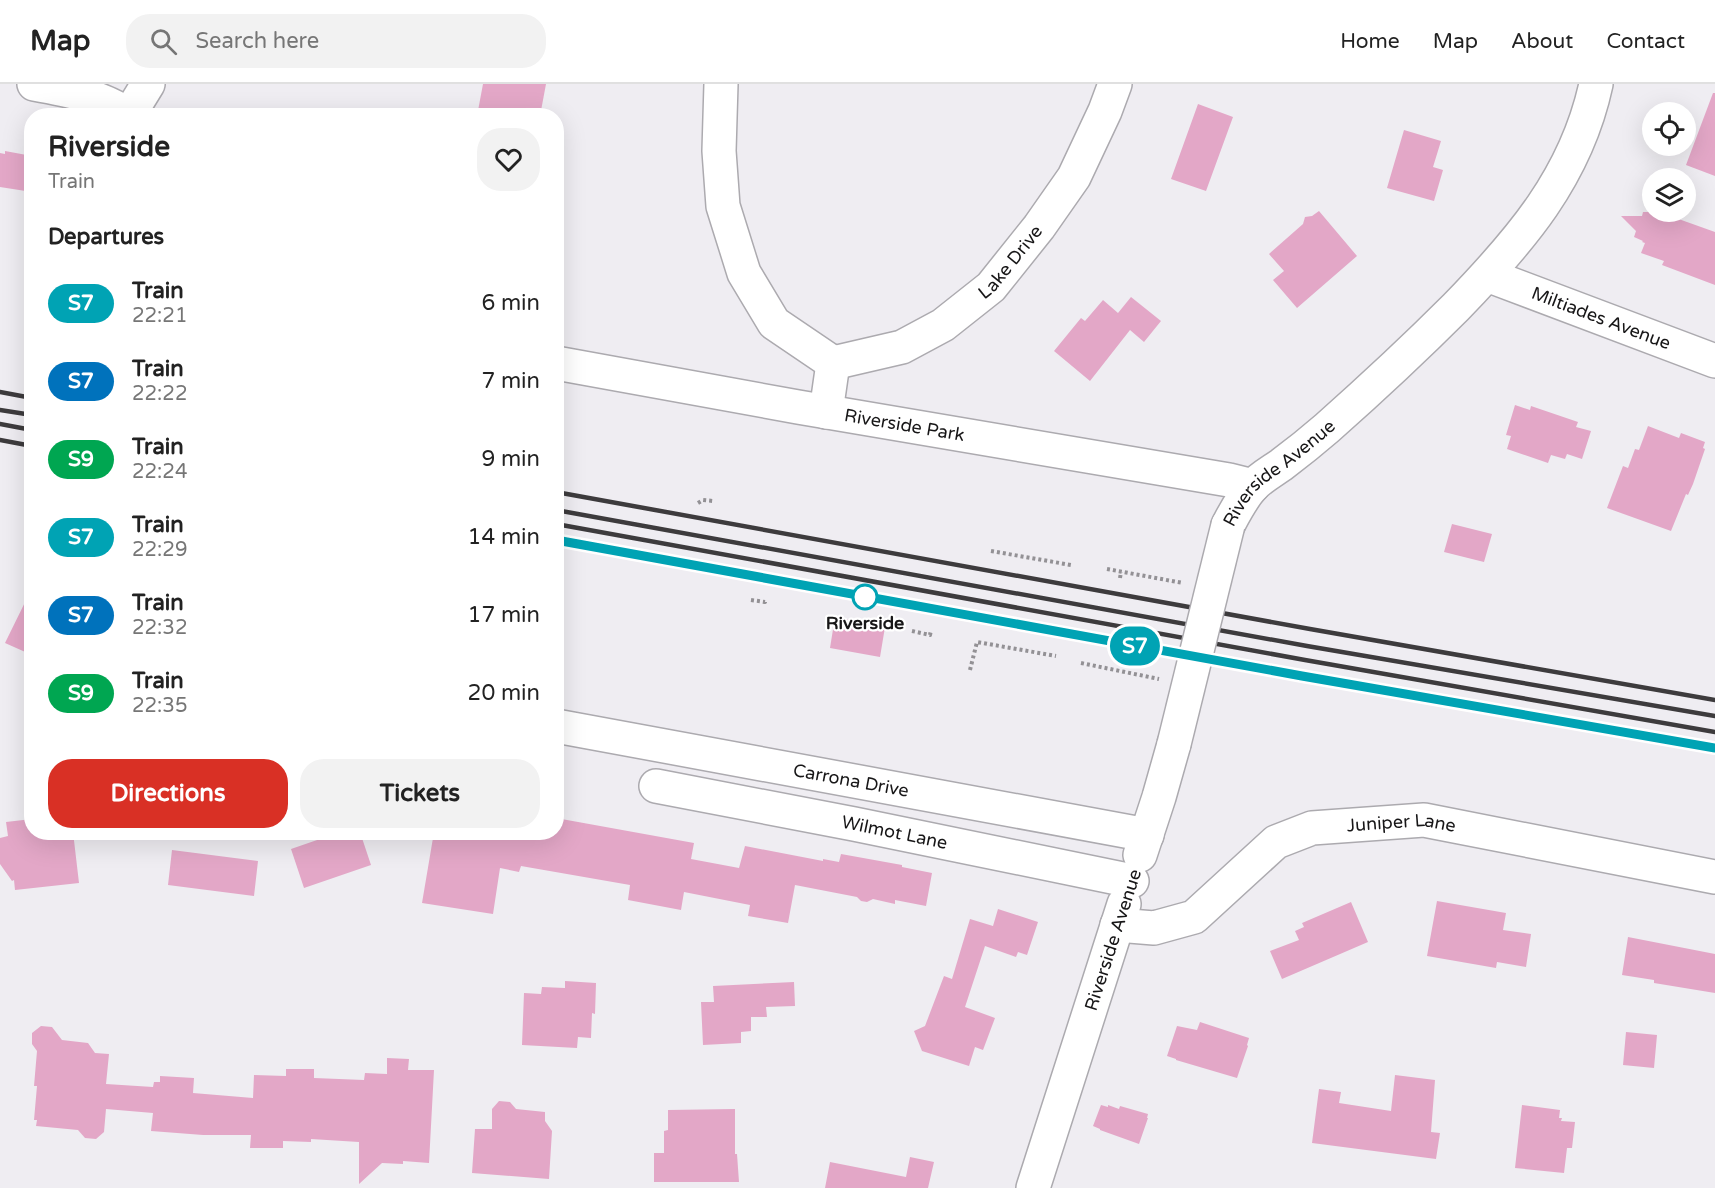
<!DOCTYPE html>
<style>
:root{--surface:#fff;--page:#f2f2f2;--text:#222;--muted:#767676;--line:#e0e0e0;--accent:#d93025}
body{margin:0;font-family:"Varela Round",sans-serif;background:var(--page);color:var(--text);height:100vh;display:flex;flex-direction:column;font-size:22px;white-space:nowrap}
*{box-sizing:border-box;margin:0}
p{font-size:20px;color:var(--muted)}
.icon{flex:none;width:33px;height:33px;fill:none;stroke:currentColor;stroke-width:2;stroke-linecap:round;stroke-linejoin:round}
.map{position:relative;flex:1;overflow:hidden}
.sheet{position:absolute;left:24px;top:24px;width:540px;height:732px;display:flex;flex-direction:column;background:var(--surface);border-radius:24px;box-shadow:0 6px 24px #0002}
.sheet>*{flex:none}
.badge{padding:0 12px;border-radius:20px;font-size:21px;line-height:39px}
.controls{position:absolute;left:1642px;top:18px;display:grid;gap:12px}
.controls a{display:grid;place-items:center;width:54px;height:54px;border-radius:50%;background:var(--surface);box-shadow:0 6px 24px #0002;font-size:30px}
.map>.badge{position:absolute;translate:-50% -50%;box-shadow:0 0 0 3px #fff}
h2{padding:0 24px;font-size:22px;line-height:54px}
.round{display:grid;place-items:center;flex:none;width:63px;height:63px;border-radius:24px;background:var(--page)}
.headline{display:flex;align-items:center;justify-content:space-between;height:102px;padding:0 24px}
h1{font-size:28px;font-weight:700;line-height:45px}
.button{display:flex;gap:12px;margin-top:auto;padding:12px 24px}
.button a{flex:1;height:69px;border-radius:24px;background:var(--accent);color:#fff;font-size:24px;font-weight:700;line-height:69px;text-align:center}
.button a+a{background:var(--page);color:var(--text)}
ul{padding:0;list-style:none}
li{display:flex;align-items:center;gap:18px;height:78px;padding:0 24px}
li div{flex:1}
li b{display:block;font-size:22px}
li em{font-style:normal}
li .badge{min-width:66px;font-weight:700;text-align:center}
header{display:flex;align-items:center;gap:36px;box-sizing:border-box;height:84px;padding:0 30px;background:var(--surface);border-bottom:2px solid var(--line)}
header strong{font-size:28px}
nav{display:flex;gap:33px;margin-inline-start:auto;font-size:21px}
.search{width:420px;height:54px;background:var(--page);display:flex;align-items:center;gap:15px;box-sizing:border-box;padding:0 21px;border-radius:24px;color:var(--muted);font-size:22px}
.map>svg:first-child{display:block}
</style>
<header>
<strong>Map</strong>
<div class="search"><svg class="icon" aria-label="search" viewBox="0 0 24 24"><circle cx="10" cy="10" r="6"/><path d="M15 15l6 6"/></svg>Search here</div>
<nav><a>Home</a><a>Map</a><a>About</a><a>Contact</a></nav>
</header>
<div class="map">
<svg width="1715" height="1104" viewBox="0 0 1715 1104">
<rect width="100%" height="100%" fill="#efedf2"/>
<!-- building -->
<path fill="#e3a7c7" d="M 483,0 L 546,0 L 540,32 L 477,32 Z
M 1713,9 L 1715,9 L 1715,92 L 1686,81 Z
M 1198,20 L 1233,33 L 1206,107 L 1171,95 Z
M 1404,46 L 1441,57 L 1433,83 L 1443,86 L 1434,117 L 1387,104 Z
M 5,67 L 32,72 L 32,108 L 0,103 L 0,69 L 5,70 Z
M 1319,127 L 1357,172 L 1297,224 L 1273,196 L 1284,187 L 1269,170 L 1303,140 L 1305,133 L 1312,132 Z
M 1643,128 L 1659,128 L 1715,148 L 1715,201 L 1662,181 L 1664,177 L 1641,169 L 1645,159 L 1642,158 L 1643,157 L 1634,153 L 1636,147 L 1621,132 L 1642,132 Z
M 1131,213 L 1161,237 L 1144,258 L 1130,246 L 1090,297 L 1054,267 L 1081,234 L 1085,237 L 1103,216 L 1118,229 Z
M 1515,321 L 1530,326 L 1531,322 L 1578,338 L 1576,343 L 1591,347 L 1582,375 L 1567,370 L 1565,375 L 1551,371 L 1548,379 L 1507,365 L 1511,352 L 1506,351 Z
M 1648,342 L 1679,354 L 1681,349 L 1705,358 L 1703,364 L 1705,365 L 1693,400 L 1688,411 L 1686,410 L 1671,447 L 1607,424 L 1623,382 L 1628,384 L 1635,365 L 1639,366 Z
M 1452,440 L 1492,450 L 1484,478 L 1444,468 Z
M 32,504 L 32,571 L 5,559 Z
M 835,533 L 885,543 L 880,573 L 830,564 Z
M 556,734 L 694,759 L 691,775 L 739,784 L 745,762 L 823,777 L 823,775 L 839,778 L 841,770 L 902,781 L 902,783 L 932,789 L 926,822 L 895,816 L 895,820 L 873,815 L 867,818 L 861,817 L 857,813 L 795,801 L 788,839 L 748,832 L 750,821 L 684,808 L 681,826 L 628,816 L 630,801 L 521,782 L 519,788 L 500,784 L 493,830 L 422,819 L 434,748 L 556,748 Z
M 32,735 L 32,748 L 73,748 L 79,799 L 15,806 L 14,796 L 12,797 L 0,780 L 0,754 L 8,752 L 6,738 Z
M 319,748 L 360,748 L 371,781 L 304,804 L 291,765 L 320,755 Z
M 172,766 L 258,777 L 254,812 L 168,801 Z
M 1437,817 L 1506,829 L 1503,846 L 1531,850 L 1526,883 L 1497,878 L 1496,884 L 1427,872 Z
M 1351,818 L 1368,858 L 1282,895 L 1270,867 L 1299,856 L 1295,847 L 1304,843 L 1302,839 Z
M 998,825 L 1038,838 L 1027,871 L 1018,868 L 1016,873 L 985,862 L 965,923 L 995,934 L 983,966 L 975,963 L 969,982 L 922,967 L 914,947 L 925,942 L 944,892 L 952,895 L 970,835 L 993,842 Z
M 1628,853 L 1715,870 L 1715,909 L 1654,899 L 1654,896 L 1622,891 Z
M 565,897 L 596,899 L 595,930 L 592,929 L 591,954 L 578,953 L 577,964 L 522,961 L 524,909 L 541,910 L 542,903 L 565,904 Z
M 794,898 L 795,922 L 766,923 L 767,933 L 751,933 L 751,947 L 741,948 L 741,959 L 703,961 L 701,918 L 714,918 L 713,902 Z
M 1200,938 L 1249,954 L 1247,961 L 1248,962 L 1237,994 L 1176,976 L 1176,975 L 1167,972 L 1177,942 L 1197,946 Z
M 41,942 L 52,943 L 62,956 L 88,959 L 95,969 L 109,970 L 106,1000 L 153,1003 L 154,998 L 160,998 L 160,992 L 194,994 L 193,1009 L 253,1014 L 254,991 L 286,992 L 286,985 L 314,985 L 314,994 L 364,996 L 365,989 L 387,990 L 387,974 L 409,975 L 408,986 L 434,986 L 429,1079 L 403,1077 L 403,1080 L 382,1079 L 359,1100 L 359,1058 L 311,1055 L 311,1058 L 283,1057 L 283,1064 L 250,1064 L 251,1051 L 203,1051 L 151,1047 L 153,1029 L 106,1025 L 104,1048 L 96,1055 L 85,1054 L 78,1046 L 36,1042 L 37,1036 L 34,1036 L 37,1002 L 34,1002 L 37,967 L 32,960 L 32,949 Z
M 1626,948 L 1657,951 L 1654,984 L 1623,981 Z
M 1395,991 L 1435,996 L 1431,1048 L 1440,1049 L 1436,1075 L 1312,1059 L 1319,1005 L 1341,1008 L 1339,1019 L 1391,1027 Z
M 499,1017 L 510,1018 L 516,1025 L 545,1028 L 545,1037 L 552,1047 L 549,1095 L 472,1089 L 475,1045 L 492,1045 L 492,1025 Z
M 1101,1021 L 1108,1023 L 1108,1021 L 1119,1025 L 1120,1022 L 1148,1030 L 1147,1034 L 1148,1034 L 1139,1060 L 1100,1046 L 1100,1045 L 1093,1042 Z
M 1522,1021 L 1560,1026 L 1559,1034 L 1562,1034 L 1561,1037 L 1575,1038 L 1572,1064 L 1567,1064 L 1564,1089 L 1515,1084 Z
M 735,1025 L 735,1070 L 737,1070 L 739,1098 L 654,1098 L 654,1069 L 664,1069 L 664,1047 L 668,1046 L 668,1026 Z
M 910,1073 L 934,1078 L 928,1104 L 825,1104 L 830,1078 L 906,1093 Z"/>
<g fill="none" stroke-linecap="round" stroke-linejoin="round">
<!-- minor casing -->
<g stroke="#acaaaf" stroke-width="36">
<g id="minor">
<path d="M 34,0 C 68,6 101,12 130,32"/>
<path d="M 721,0 L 719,67 L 723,122 L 744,189 L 774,239 L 833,279 L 826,328"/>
<path d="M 129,31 L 148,0"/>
<path id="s1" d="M 1487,191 L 1715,277"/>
<path id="s2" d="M 556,279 L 798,323 L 1229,396 L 1253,402"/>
<path id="s3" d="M 833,279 L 902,263 L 943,241 L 991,203 L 1039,143 L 1074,93 L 1105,27 L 1115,0"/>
<path id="s4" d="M 1228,441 C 1235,428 1242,414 1252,403 C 1260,394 1271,388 1281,381 C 1297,369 1312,357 1327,344 C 1371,305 1414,265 1456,223 C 1520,157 1576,93 1596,0"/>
<path id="s5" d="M 556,642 L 1147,751"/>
<path id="s6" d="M 656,702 L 854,740 L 1132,797"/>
<path d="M 1140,771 L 1159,713 L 1174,660"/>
<path id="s7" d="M 1117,841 L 1154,844 L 1194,833 L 1276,758 L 1312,744 L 1424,736 L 1715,793"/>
<path d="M 1033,1104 L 1124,820"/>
</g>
</g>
<!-- path -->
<path stroke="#939195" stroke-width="4" stroke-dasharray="3 3" stroke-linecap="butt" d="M 698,419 L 703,416 L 713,417
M 991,467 L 1071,481
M 1107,485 L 1183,499
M 1120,494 L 1121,488
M 751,516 L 765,518 L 766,516
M 912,547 L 930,551 L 931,546
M 1081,579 L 1159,595
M 970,586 L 977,558 L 1056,572"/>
<!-- minor -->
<use href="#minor" stroke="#fff" stroke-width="33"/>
<!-- rail -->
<path stroke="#3d3b3d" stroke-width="4.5" d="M 0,308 L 32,314
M 0,326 L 32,331
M 0,340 L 32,346
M 0,356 L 32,362
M 556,408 L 1310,545 L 1715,616
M 556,426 L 1307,562 L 1715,632
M 556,440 L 1305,576 L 1715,648
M 556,456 L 1302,592 L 1715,664"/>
<!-- minor-bridge casing -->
<g stroke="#acaaaf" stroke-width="36" stroke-linecap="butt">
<path id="minor-bridge" d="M 1174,660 L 1228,441"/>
</g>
<!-- minor-bridge -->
<use href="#minor-bridge" stroke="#fff" stroke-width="33"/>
</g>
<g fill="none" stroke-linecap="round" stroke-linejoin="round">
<!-- line casing -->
<g stroke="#fff" stroke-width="14">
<path id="line" d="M 556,456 L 1302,592 L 1715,664"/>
</g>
<!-- line -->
<use href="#line" stroke="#00a3b4" stroke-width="9"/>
</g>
<!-- markers -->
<circle fill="#fff" stroke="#00a3b4" stroke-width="3" cx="865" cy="513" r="12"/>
<g text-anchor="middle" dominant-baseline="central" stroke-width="4.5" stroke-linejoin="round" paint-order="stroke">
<!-- street labels -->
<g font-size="18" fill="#171617" stroke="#fff">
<text stroke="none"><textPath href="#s3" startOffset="210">Lake Drive</textPath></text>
<text stroke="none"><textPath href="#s1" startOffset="122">Miltiades Avenue</textPath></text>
<text stroke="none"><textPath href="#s2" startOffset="354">Riverside Park</textPath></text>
<text stroke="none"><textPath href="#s4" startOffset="74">Riverside Avenue</textPath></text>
<text stroke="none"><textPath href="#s5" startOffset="300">Carrona Drive</textPath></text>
<text stroke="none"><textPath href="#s7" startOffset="318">Juniper Lane</textPath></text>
<text stroke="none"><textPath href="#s6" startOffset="243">Wilmot Lane</textPath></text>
<text transform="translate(1113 856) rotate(-72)">Riverside Avenue</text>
</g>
<!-- stop labels -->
<g font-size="18" font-weight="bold" fill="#171617" stroke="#fff">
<text x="865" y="539">Riverside</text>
</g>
</g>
</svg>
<div class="controls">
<a><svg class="icon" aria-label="locate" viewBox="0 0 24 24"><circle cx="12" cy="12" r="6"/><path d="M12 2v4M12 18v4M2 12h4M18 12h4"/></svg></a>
<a><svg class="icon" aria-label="layers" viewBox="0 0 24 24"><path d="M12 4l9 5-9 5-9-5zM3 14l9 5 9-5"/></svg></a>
</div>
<b class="badge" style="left:1135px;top:562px;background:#00a3b4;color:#fff">S7</b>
<section class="sheet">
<div class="headline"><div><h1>Riverside</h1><p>Train</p></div><a class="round"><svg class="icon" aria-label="heart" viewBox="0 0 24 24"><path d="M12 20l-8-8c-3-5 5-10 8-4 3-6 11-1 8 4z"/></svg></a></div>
<h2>Departures</h2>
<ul>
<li><span class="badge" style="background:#00a3b4;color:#fff">S7</span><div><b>Train</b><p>22:21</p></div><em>6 min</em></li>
<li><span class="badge" style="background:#0072bc;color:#fff">S7</span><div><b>Train</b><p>22:22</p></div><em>7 min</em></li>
<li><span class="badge" style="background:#00a651;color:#fff">S9</span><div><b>Train</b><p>22:24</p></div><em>9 min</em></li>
<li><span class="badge" style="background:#00a3b4;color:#fff">S7</span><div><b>Train</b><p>22:29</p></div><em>14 min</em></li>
<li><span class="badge" style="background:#0072bc;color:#fff">S7</span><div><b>Train</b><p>22:32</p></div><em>17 min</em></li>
<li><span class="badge" style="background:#00a651;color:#fff">S9</span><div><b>Train</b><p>22:35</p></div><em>20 min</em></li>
</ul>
<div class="button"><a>Directions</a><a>Tickets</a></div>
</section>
</div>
